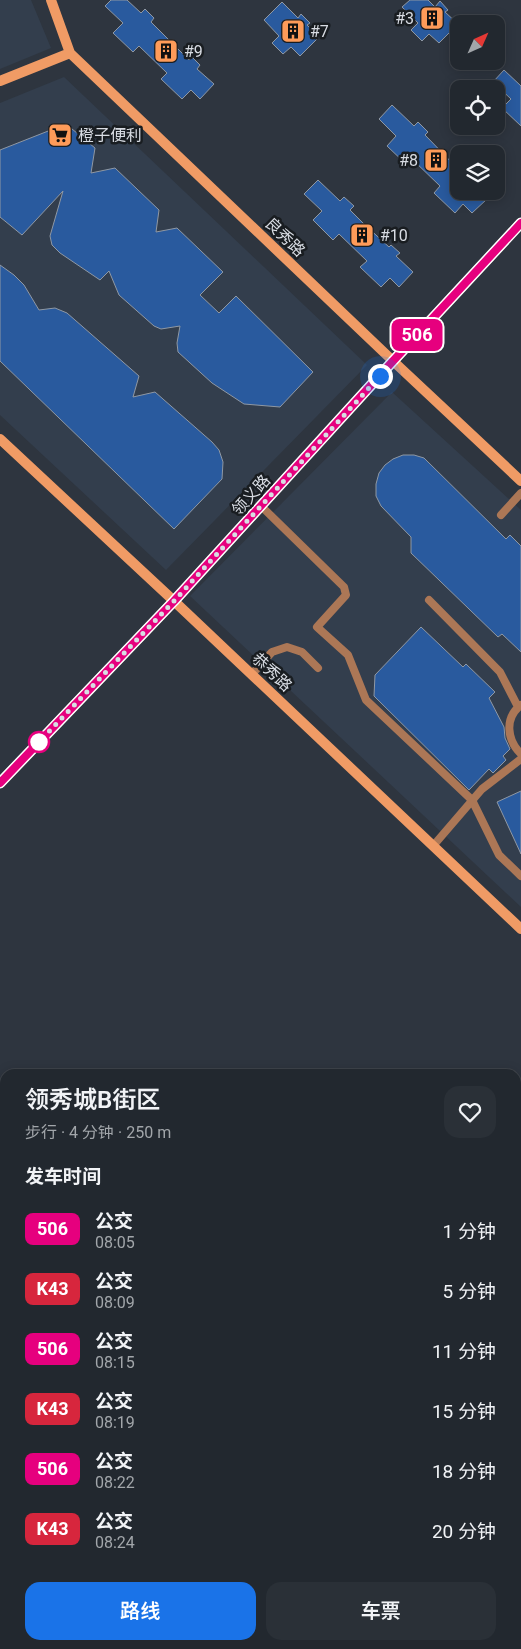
<!DOCTYPE html>
<html lang="zh">
<meta charset="utf-8">
<style>
:root{--surface:#22282f;--page:#2a3037;--text:#f1f3f6;--muted:#a2a6aa;--line:#3f444b;--accent:#1a73e8}
body{margin:0;font-family:Roboto,"Noto Sans SC",sans-serif;background:var(--page);color:var(--text);height:100vh;display:flex;flex-direction:column;font-size:19px;white-space:nowrap}
*{box-sizing:border-box;margin:0}
p{font-size:16px;color:var(--muted)}
.icon{flex:none;width:28px;height:28px;fill:none;stroke:currentColor;stroke-width:2;stroke-linecap:round;stroke-linejoin:round}
.map{position:relative;flex:1;overflow:hidden}
.sheet{position:absolute;left:0px;top:1069px;width:521px;height:581px;display:flex;flex-direction:column;background:var(--surface);border-radius:15px 15px 0 0;box-shadow:0 2px 12px #0003,0 0 0 1px var(--line)}
.sheet>*{flex:none}
.badge{padding:0 10px;border-radius:8px;font-size:18px;line-height:32px}
.needle{width:32px;rotate:45deg}
.fabs{position:absolute;left:450px;top:15px;display:grid;gap:10px}
.fabs a{display:grid;place-items:center;width:55px;height:55px;border-radius:10px;background:var(--surface);box-shadow:0 2px 12px #0003,0 0 0 1px var(--line);font-size:25px}
.you{position:absolute;width:25px;height:25px;margin:-12px;border:4px solid #fff;border-radius:50%;background:#1a73e8;box-shadow:0 0 0 8px #1a73e833}
.map>.badge{position:absolute;translate:-50% -50%;box-shadow:0 0 0 2px #fff}
h2{padding:0 25px;font-size:19px;line-height:45px}
.round{display:grid;place-items:center;flex:none;width:52px;height:52px;border-radius:15px;background:var(--page)}
.overview{display:flex;align-items:center;justify-content:space-between;height:85px;padding:0 25px}
h1{font-size:24px;font-weight:600;line-height:38px}
.action{display:flex;gap:10px;margin-top:auto;padding:10px 25px}
.action a{flex:1;height:58px;border-radius:15px;background:var(--accent);color:#fff;font-size:20px;font-weight:600;line-height:58px;text-align:center}
.action a+a{background:var(--page);color:var(--text)}
ul{padding:0;list-style:none}
li{display:flex;align-items:center;gap:15px;height:60px;padding:0 25px}
li div{flex:1}
li b{display:block;font-size:19px}
li em{font-style:normal}
li .badge{min-width:55px;font-weight:700;text-align:center}
.map>svg:first-child{display:block}
</style>
<div class="map">
<svg width="521" height="1649" viewBox="0 0 521 1649">
<rect width="100%" height="100%" fill="#2e353f"/>
<!-- built -->
<path fill="#333e4d" d="M 0,0 L 31,0 L 51,48 L 0,69 Z
M 64,77 L 367,365 L 166,570 L 0,415 L 0,103 Z
M 392,392 L 521,510 L 521,907 L 190,596 Z"/>
<!-- green -->
<path fill="#6d3507" d="M 0,1358 L 5,1363 L 5,1545 L 0,1540 Z
M 108,1645 L 218,1645 L 214,1649 L 112,1649 Z"/>
<!-- building -->
<path fill="#295a9e" stroke="#8f98a4" d="M 111,0 L 127,0 L 141,13 L 145,9 L 154,18 L 151,22 L 189,60 L 192,57 L 200,65 L 197,69 L 214,84 L 200,99 L 191,90 L 182,99 L 161,79 L 167,73 L 139,46 L 133,52 L 113,33 L 123,23 L 105,6 Z
M 410,0 L 428,0 L 435,7 L 440,1 L 448,10 L 445,12 L 458,24 L 439,43 L 429,34 L 422,41 L 411,30 L 418,23 L 402,7 Z
M 282,2 L 298,18 L 301,14 L 310,23 L 307,25 L 319,37 L 300,56 L 291,47 L 283,54 L 272,43 L 279,36 L 264,20 Z
M 504,70 L 521,86 L 521,126 L 502,108 L 511,99 L 493,82 Z
M 392,105 L 414,126 L 418,122 L 428,132 L 425,135 L 459,170 L 459,191 L 479,191 L 487,199 L 472,213 L 463,204 L 455,213 L 434,193 L 440,186 L 412,159 L 407,165 L 387,146 L 396,136 L 379,119 Z
M 66,124 L 95,148 L 91,173 L 115,168 L 159,210 L 156,232 L 177,228 L 223,272 L 200,295 L 219,313 L 236,296 L 313,372 L 280,407 L 244,404 L 212,383 L 178,352 L 177,343 L 180,326 L 161,329 L 154,326 L 119,295 L 109,271 L 100,280 L 60,253 L 52,245 L 50,236 L 63,191 L 22,235 L 0,217 L 0,150 Z
M 318,180 L 340,201 L 344,197 L 354,206 L 350,210 L 364,224 L 389,247 L 391,245 L 400,253 L 396,256 L 413,272 L 399,287 L 390,278 L 381,287 L 360,267 L 367,261 L 339,234 L 333,240 L 313,220 L 322,211 L 304,194 Z
M 0,265 L 14,275 L 24,285 L 39,310 L 55,308 L 67,313 L 139,376 L 133,397 L 155,392 L 212,442 L 219,450 L 223,462 L 222,479 L 174,529 L 0,361 Z
M 403,455 L 414,455 L 424,458 L 506,539 L 510,535 L 521,546 L 521,652 L 502,634 L 498,637 L 411,553 L 411,537 L 381,506 L 376,496 L 376,484 L 379,473 L 385,465 L 393,459 Z
M 421,627 L 463,667 L 466,664 L 495,692 L 489,698 L 504,727 L 505,738 L 510,749 L 503,756 L 506,760 L 493,773 L 489,769 L 469,790 L 374,696 L 375,675 Z
M 521,791 L 521,854 L 497,802 Z"/>
<g fill="none" stroke-linecap="round" stroke-linejoin="round">
<!-- lane -->
<path stroke="#ac7756" stroke-width="8" d="M 261,506 L 344,587 L 346,595 L 317,627 L 348,655 L 366,700 L 472,800 L 499,855 L 521,876
M 501,515 L 521,493
M 429,600 L 500,672 L 518,707
M 252,674 L 272,652 L 287,647 L 302,652 L 318,668
M 521,705 C 504,718 507,740 521,754
M 433,846 L 482,789 L 521,759"/>
<!-- secondary -->
<path stroke="#f09b65" stroke-width="10" d="M 51,0 L 70,53 L 393,361 L 521,481
M 0,81 L 70,53
M 0,439 L 174,601 L 521,929
M 0,783 L 174,601 L 393,361 L 521,223
M 0,1345 L 5,1350
M 516,1362 L 521,1357
M 516,1377 L 521,1372
M 336,1645 L 341,1649
M 241,1649 L 245,1645
M 256,1649 L 260,1645"/>
</g>
<g fill="none" stroke-linecap="round" stroke-linejoin="round">
<!-- line casing -->
<g stroke="#fff" stroke-width="11">
<path id="line" d="M 0,783 L 174,601 L 393,361 L 521,223"/>
</g>
<!-- line -->
<use href="#line" stroke="#e6007e" stroke-width="8"/>
<!-- walk -->
<path stroke="#d8dce3" stroke-width="5" stroke-dasharray="0 9" d="M 39,742 L 38,743 L 174,601 L 380,376"/>
</g>
<!-- icons -->
<defs>
<g id="building-square" transform="scale(1.25)"><rect x="-9" y="-9" width="18" height="18" rx="4" fill="#fe9b59" stroke="#191d21"/><path d="M-4-6H4V6H1V3H-1V6H-4ZM-2.5-4.3h1.7v1.8h-1.7ZM.8-4.3h1.7v1.8H.8ZM-2.5-1h1.7V.8h-1.7ZM.8-1h1.7V.8H.8Z" fill="#111"/></g>
<g id="supermarket-square" transform="scale(1.25)"><rect x="-9" y="-9" width="18" height="18" rx="4" fill="#fe9b59" stroke="#191d21"/><path d="M-6-5.5h2.5l.6 2H6L4.5 2H-2.5L-4.4-4H-6ZM-1.5 3.2a1.3 1.3 0 1 0 .1 0ZM3 3.2a1.3 1.3 0 1 0 .1 0Z" fill="#111"/></g>
</defs>
<g fill-rule="evenodd">
<use href="#building-square" x="432" y="18"/>
<use href="#building-square" x="293" y="31"/>
<use href="#building-square" x="166" y="51"/>
<use href="#supermarket-square" x="60" y="135"/>
<use href="#building-square" x="436" y="160"/>
<use href="#building-square" x="362" y="235"/>
</g>
<!-- markers -->
<circle fill="#fff" stroke="#e6007e" stroke-width="2.5" cx="39" cy="742" r="10"/>
<g text-anchor="middle" dominant-baseline="central" stroke-width="5" stroke-linejoin="round" paint-order="stroke">
<!-- poi labels -->
<g font-size="16" fill="#d8dce3" stroke="#191d21" text-anchor="start">
<text x="414" y="18" text-anchor="end">#3</text>
<text x="310" y="31">#7</text>
<text x="184" y="51">#9</text>
<text x="78" y="135">橙子便利</text>
<text x="418" y="160" text-anchor="end">#8</text>
<text x="380" y="235">#10</text>
</g>
<!-- street labels -->
<g font-size="16" fill="#d8dce3" stroke="#191d21">
<text transform="translate(285 237) rotate(44)">良秀路</text>
<text transform="translate(251 495) rotate(-48)">领义路</text>
<text transform="translate(272 672) rotate(43)">恭秀路</text>
</g>
</g>
</svg>
<div class="fabs">
<a><svg class="needle" viewBox="-14 -14 28 28"><path d="M0-13l5 13h-10z" fill="#e53935"/><path d="M0 13l5-13h-10z" fill="#a2a6aa"/></svg></a>
<a><svg class="icon" aria-label="locate" viewBox="0 0 24 24"><circle cx="12" cy="12" r="6"/><path d="M12 2v4M12 18v4M2 12h4M18 12h4"/></svg></a>
<a><svg class="icon" aria-label="layers" viewBox="0 0 24 24"><path d="M12 4l9 5-9 5-9-5zM3 14l9 5 9-5"/></svg></a>
</div>
<div class="you" style="left:380px;top:376px"></div>
<b class="badge" style="left:417px;top:335px;background:#e6007e;color:#fff">506</b>
<section class="sheet">
<div class="overview"><div><h1>领秀城B街区</h1><p>步行 · 4 分钟 · 250 m</p></div><a class="round"><svg class="icon" aria-label="heart" viewBox="0 0 24 24"><path d="M12 20l-8-8c-3-5 5-10 8-4 3-6 11-1 8 4z"/></svg></a></div>
<h2>发车时间</h2>
<ul>
<li><span class="badge" style="background:#e6007e;color:#fff">506</span><div><b>公交</b><p>08:05</p></div><em>1 分钟</em></li>
<li><span class="badge" style="background:#d7263d;color:#fff">K43</span><div><b>公交</b><p>08:09</p></div><em>5 分钟</em></li>
<li><span class="badge" style="background:#e6007e;color:#fff">506</span><div><b>公交</b><p>08:15</p></div><em>11 分钟</em></li>
<li><span class="badge" style="background:#d7263d;color:#fff">K43</span><div><b>公交</b><p>08:19</p></div><em>15 分钟</em></li>
<li><span class="badge" style="background:#e6007e;color:#fff">506</span><div><b>公交</b><p>08:22</p></div><em>18 分钟</em></li>
<li><span class="badge" style="background:#d7263d;color:#fff">K43</span><div><b>公交</b><p>08:24</p></div><em>20 分钟</em></li>
</ul>
<div class="action"><a>路线</a><a>车票</a></div>
</section>
</div>
